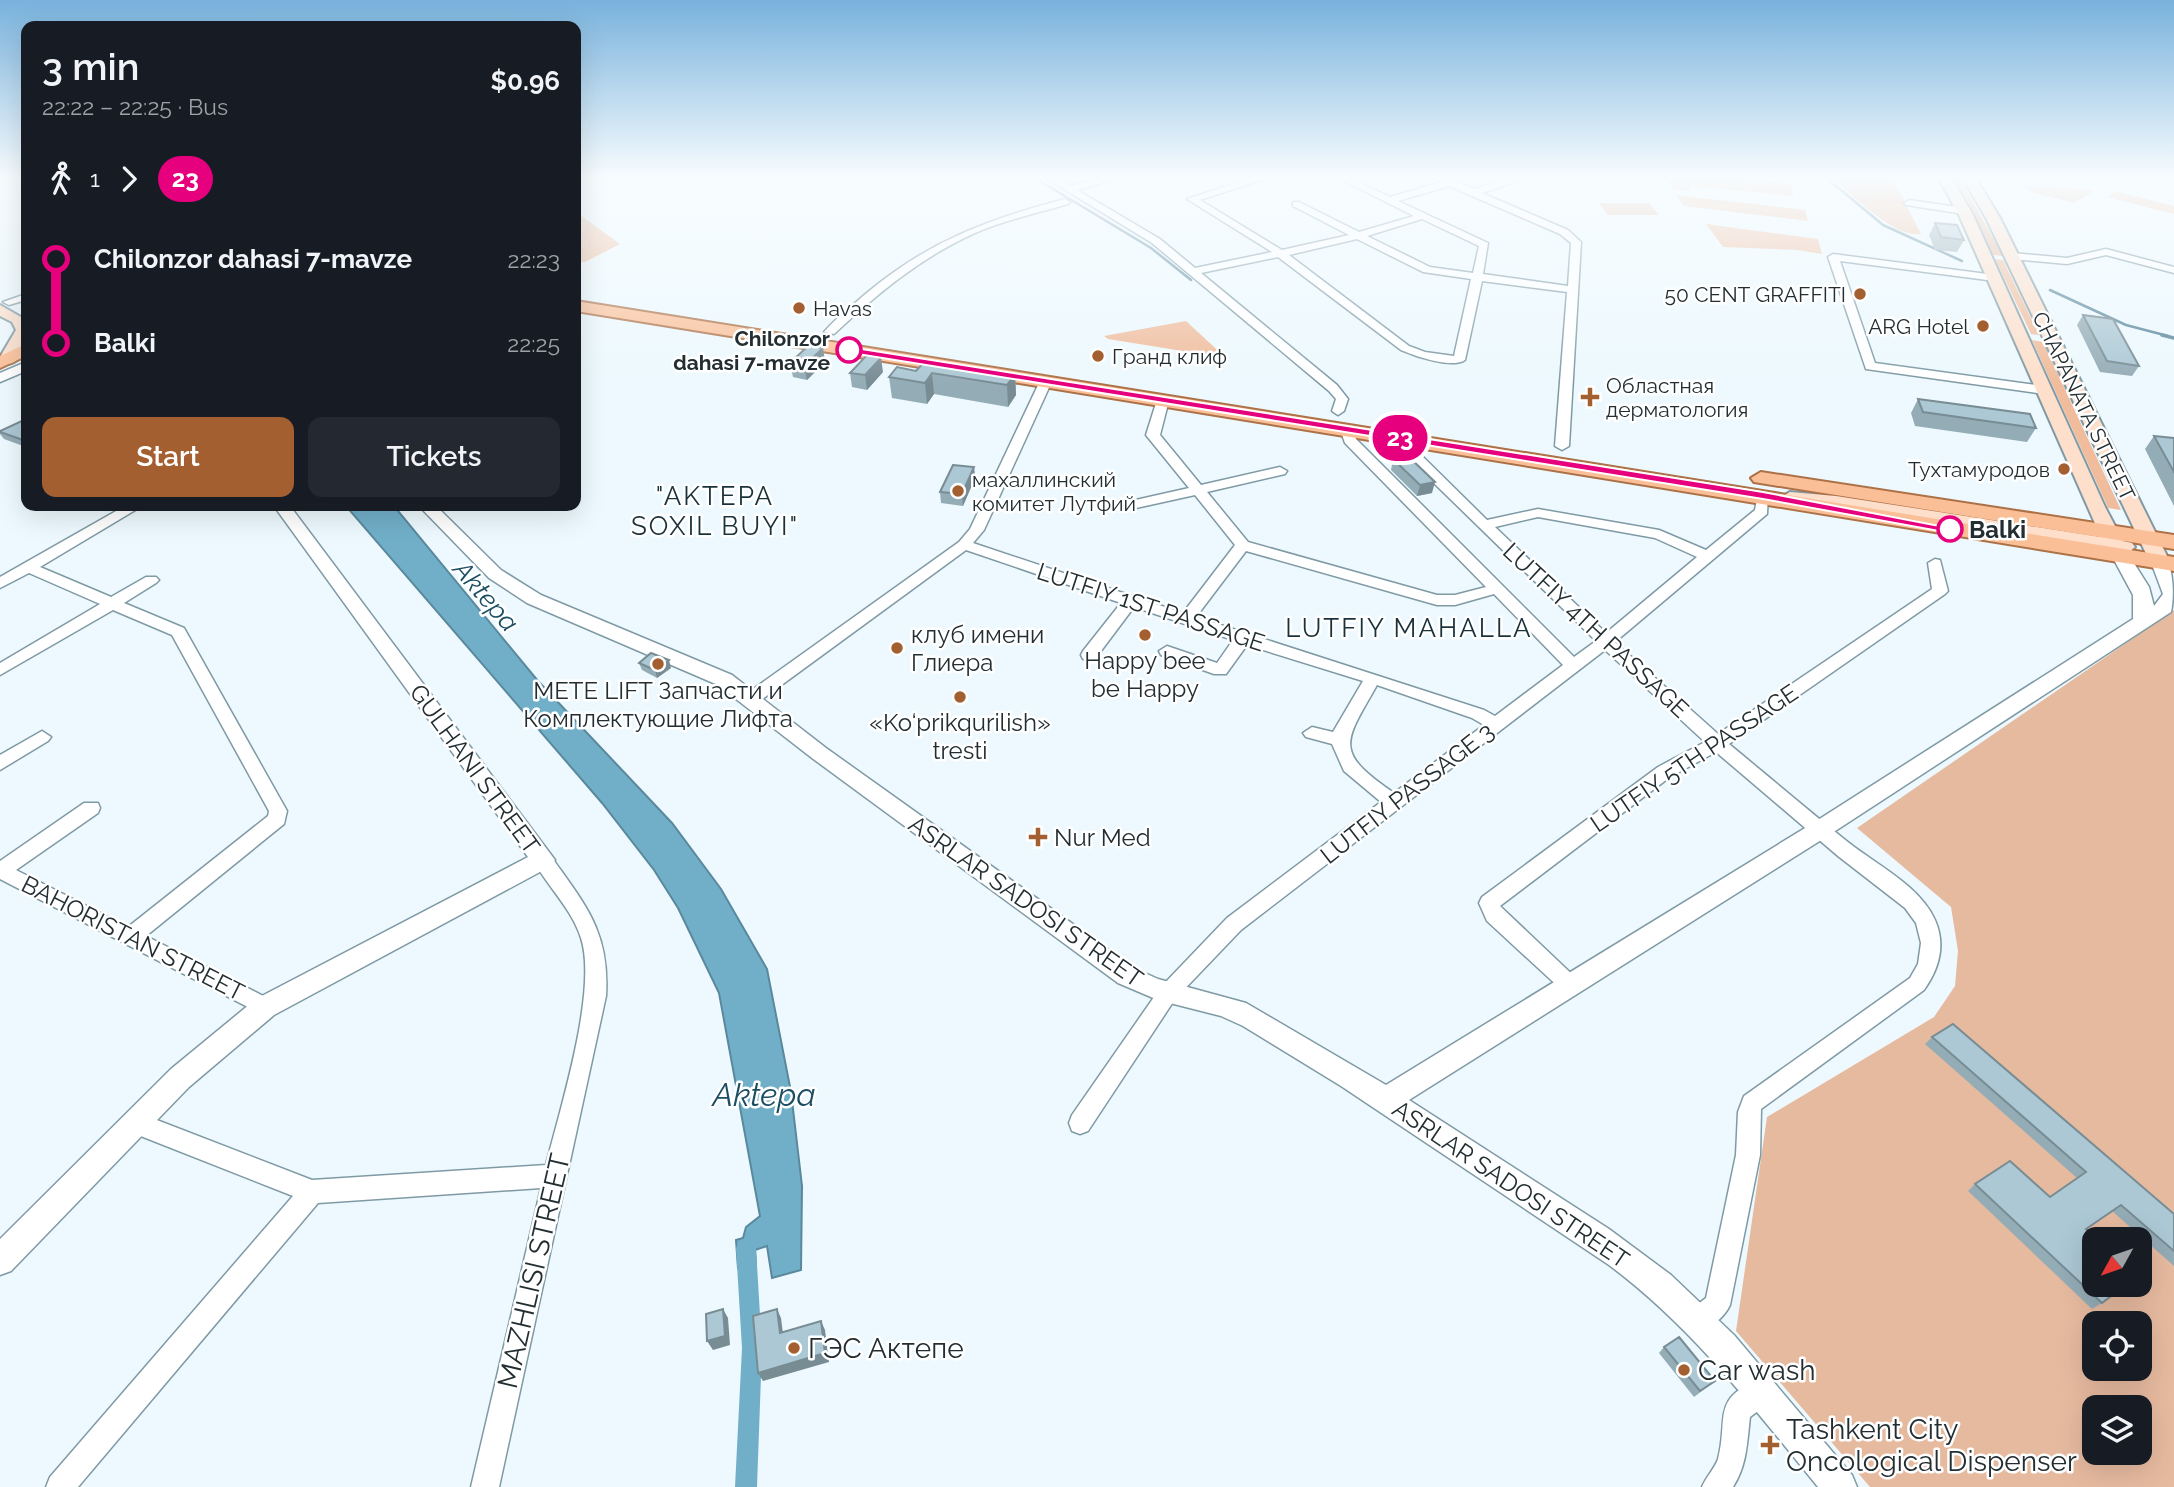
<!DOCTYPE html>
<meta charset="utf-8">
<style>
:root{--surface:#171b24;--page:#242831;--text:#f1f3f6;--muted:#9ea1a6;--accent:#a35f30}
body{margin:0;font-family:Raleway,sans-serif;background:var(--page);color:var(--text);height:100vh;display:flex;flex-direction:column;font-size:26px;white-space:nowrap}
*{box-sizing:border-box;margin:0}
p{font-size:23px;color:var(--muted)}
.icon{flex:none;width:38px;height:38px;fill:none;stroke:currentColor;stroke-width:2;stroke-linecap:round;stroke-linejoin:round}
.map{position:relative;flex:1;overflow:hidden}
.side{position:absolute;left:21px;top:21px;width:560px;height:490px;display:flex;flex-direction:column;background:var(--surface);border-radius:14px;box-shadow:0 7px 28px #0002}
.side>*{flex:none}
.badge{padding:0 14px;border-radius:23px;font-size:24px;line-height:46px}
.needle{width:46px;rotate:230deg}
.buttons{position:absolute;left:2082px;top:1227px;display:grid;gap:14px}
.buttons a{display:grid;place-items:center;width:70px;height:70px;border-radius:14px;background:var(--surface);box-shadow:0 7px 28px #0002;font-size:35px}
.map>.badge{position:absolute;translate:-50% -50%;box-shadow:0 0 0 4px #fff}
.legs{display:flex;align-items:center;gap:10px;height:77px;padding:0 21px;font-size:23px}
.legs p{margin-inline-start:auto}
.headline{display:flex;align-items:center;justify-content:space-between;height:119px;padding:0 21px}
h1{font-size:38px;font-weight:600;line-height:52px}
.action{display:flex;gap:14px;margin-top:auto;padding:14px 21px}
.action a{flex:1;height:80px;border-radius:14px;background:var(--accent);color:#fff;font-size:28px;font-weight:600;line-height:80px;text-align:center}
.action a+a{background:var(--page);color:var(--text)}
ul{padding:0 21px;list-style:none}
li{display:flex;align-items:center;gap:24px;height:84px;font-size:26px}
li i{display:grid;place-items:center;width:10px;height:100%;margin:0 9px;background:currentColor}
li i::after{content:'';width:18px;height:18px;margin:-9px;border:5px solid;border-radius:50%;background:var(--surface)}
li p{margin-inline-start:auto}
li:first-child i{background:linear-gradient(#0000 50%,currentColor 0)}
li:last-child i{background:linear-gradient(currentColor 50%,#0000 0)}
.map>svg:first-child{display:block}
</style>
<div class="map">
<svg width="2174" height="1487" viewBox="0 0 2174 1487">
<rect width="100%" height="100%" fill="#edf9fe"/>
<!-- green -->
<path fill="#e6ba9f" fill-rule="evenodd" d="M 1952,175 L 1958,175 L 2003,256 L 1993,255 L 1966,197 Z
M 2026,186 L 2095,190 L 2074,203 L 2031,192 Z
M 1599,203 L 1649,203 L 1659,215 L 1608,215 Z
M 2174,610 L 2174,1487 L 1870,1487 L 1736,1331 L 1767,1117 L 1934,1017 L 1955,986 L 1958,951 L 1951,907 L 1857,828 ZM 2095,1239 L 2140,1239 L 2140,1284 L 2095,1284 ZM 2095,1323 L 2140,1323 L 2140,1368 L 2095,1368 ZM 2095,1407 L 2140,1407 L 2140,1452 L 2095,1452 Z"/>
<!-- forest -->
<path fill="#f0bc9c" d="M 1660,175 L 1704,175 L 1792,184 L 1793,196 L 1690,186 L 1690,191 L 1675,190 Z
M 1828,175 L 1891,175 L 1921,234 C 1893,239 1850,191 1828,175 Z
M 2115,191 L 2174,206 L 2174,214 L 2107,197 Z
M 1676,195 L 1805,210 L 1808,221 L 1684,206 Z
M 576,212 L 620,244 L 585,262 L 576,261 Z
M 1706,224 L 1818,239 L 1822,254 L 1797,250 L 1723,247 Z
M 1995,259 L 2003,260 L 2039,335 L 2031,334 Z
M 1186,321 L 1226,358 L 1108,339 L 1104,336 Z
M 2032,340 L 2043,342 L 2121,510 L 2108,508 Z"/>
<!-- water -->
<path fill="#71afc9" stroke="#5a889c" stroke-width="2" d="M 346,506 L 394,506 L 538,681 L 672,823 L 721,889 L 767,969 L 791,1092 L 802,1186 L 801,1270 L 772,1278 L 767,1246 L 755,1250 L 756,1264 L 738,1268 L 736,1240 L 743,1238 L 746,1227 L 760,1216 L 719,993 L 678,908 L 654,870 L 602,803 Z"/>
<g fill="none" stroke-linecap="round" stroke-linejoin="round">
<!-- stream-far1 -->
<path stroke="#5a889c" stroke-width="2.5" d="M 1030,175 L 1151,248 L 1191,280
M 1823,175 L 1883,225 L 1962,261
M 2050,290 L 2126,325 L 2168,336"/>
<!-- stream -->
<path stroke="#5a889c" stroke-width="3.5" d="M 2162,335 L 2174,338"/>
<!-- canal -->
<path fill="#71afc9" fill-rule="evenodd" d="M 746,1238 L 753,1241 L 756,1248 L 762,1348 L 757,1487 L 735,1487 L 742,1348 L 736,1248 L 739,1241 Z"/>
<!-- minor casing -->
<g stroke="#7f9aa5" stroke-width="3">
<path id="minor" d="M 1041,175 L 1052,175 L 1070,186 L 1112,175 L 1129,175 L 1077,190 L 1160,239 L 1195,268 L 1272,252 L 1187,199 L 1261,175 L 1277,175 L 1200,200 L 1282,250 L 1349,235 L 1293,206 L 1293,202 L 1299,202 L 1359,232 L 1414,216 L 1332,175 L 1344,175 L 1390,197 L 1441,182 L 1428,175 L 1441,175 L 1474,189 L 1520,175 L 1535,175 L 1482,193 L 1568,230 L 1581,242 L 1569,446 L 1562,450 L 1555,446 L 1567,292 L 1482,281 L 1465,360 C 1452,369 1415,356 1401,350 L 1278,257 L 1201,273 L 1337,385 L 1348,399 L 1344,411 L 1338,415 L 1332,411 L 1336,399 L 1329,391 L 1152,243 ZM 1449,186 L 1560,234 L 1571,243 L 1568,286 L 1483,274 L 1488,243 L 1398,201 ZM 1422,219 L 1479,246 L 1473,273 L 1430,267 L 1367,236 ZM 1357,239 L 1423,272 L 1471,279 L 1454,356 L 1425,352 L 1409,346 L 1289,255 Z
M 1065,199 L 1070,202 L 1068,204 C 1037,213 1005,220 975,233 C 921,257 876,295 834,334 L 824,332 C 837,317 853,305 868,292 C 929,241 989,219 1065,199 Z
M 1909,200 L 1964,208 L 1969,211 L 1964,214 L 1906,205 L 1904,203 Z
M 2106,249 L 2174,267 L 2174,273 L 2106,255 L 2067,264 L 2012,259 L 2007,256 L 2012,253 L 2067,258 Z
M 1833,254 L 1995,275 L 2000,278 L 1995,281 L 1840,261 L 1875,363 L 2044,386 L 2050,390 L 2044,394 L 1866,369 L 1828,257 Z
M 26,294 L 26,300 L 9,305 L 3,302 Z
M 1046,377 L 1052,381 L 984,530 L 973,543 L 1183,613 L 1235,545 L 1195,495 L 1136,508 L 1129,504 L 1131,501 L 1189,488 L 1146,435 L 1157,400 L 1163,396 L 1169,400 L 1160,435 L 1201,485 L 1280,467 L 1287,471 L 1285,474 L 1207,492 L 1248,542 L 1437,595 L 1455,595 L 1486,587 L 1345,443 L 1340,429 L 1346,425 L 1351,426 L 1356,439 L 1574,657 L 1596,641 L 1403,453 L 1401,450 L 1405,436 L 1415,436 L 1415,449 L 1487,520 L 1538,509 L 1659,530 L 1706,550 L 1755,510 L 1758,493 L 1768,493 L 1767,514 L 1615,642 L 1718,734 L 1932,589 L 1928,563 L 1935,559 L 1940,560 L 1948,591 L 1945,594 L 1729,744 C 1769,777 1808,810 1849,843 C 1877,865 1920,886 1935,920 C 1946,945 1939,969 1924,990 L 1761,1109 L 1760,1155 L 1730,1305 C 1724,1318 1711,1327 1698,1333 L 1689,1329 L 1685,1320 L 1689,1311 L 1706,1298 L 1736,1155 L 1738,1112 L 1744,1096 L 1910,978 L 1918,964 L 1921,943 L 1916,923 L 1905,908 L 1838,856 L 1716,752 L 1670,777 L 1500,906 L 1577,979 L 1580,985 L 1577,991 L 1570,994 L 1563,991 L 1487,921 L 1479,903 L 1482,897 L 1658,767 L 1705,742 L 1605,650 L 1241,930 L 1175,999 L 1088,1131 L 1080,1134 L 1072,1131 L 1069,1123 L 1072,1115 L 1161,987 L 1227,918 L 1381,802 L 1344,771 L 1332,744 L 1306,737 L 1303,733 L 1312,727 L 1333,732 L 1363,681 L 1247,645 L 1226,674 L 1214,674 L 1161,655 L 1159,651 L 1167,646 L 1217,663 L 1233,640 L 1134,607 L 1095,659 L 1083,659 L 1081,655 L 1083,651 L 1121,603 L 966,550 L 757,703 L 745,703 L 743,699 L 745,695 L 959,542 L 970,529 L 1040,381 ZM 1538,517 L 1655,538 L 1697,557 L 1606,633 L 1495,527 ZM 1246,551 L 1437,605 L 1455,605 L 1494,594 L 1563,665 L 1495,716 L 1484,710 L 1196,617 ZM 1377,685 L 1472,718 L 1484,725 L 1394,793 C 1332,751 1345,742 1377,685 Z
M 125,506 L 142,506 L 40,567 L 111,597 L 146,577 L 156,577 L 159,580 L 156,583 L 124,603 L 184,628 L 287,811 L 284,824 L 146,936 L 273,1001 L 276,1007 L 273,1013 L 265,1016 L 0,879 L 0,861 L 84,803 L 98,803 L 100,808 L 98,813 L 16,870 L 128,927 L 268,816 L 269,811 L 172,635 L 113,610 L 0,675 L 0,663 L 100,604 L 29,573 L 0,588 L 0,577 Z
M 42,731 L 51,737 L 48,741 L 0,770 L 0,755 Z
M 543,853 L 550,855 C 585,905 610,931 606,996 L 499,1487 L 471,1487 L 541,1188 L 318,1203 L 78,1487 L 46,1487 L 50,1477 L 293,1196 L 128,1131 L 125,1123 L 128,1115 L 136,1112 L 312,1180 L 546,1165 C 560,1109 598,990 581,938 C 572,909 548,887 533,860 L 536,855 Z
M 1760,1379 L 1770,1382 L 1773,1392 L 1770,1402 L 1750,1417 C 1747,1443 1747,1465 1733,1487 L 1702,1487 C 1706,1477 1715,1468 1718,1459 C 1729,1419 1710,1399 1760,1379 Z"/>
</g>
<!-- tertiary casing -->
<g stroke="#7f9aa5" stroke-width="3">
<path id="tertiary" d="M 26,362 L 26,371 L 0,382 L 0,373 Z
M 274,506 L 290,506 L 555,860 L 551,866 L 274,1015 L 189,1087 L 11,1271 L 0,1275 L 0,1239 L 171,1069 L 256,999 L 528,857 Z
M 419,506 L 436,506 L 501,570 L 541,595 L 732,675 L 826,748 L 1136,969 L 1158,979 L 1246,1003 L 1386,1085 L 1810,825 L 2133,619 L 2133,595 L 2112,556 L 2115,552 L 2127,552 L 2149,587 L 2154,606 L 2163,594 L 2151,562 L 2154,558 L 2166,558 C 2174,572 2174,598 2171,612 L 1826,837 L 1409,1100 L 1609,1229 L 1671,1275 L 1734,1335 L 1852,1475 L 1857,1487 L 1818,1487 C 1753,1407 1692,1327 1609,1265 L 1341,1086 L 1243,1026 L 1221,1016 L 1158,1000 L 1118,983 L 812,758 L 718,685 L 527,603 L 489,578 Z"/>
</g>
<!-- secondary casing -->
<g stroke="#7f9aa5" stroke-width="4">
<path id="secondary" d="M 1937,175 L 1950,175 L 1973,215 L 2105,507 L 2123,541 L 2132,543 L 2135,547 L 2129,552 L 2131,556 L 2128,560 L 2114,560 L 2108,550 L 1836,508 L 1790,504 L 1780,498 L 1790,492 L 1836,496 L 2101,537 L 1959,215 Z
M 1961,175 L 1974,175 L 2000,218 L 2170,562 L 2167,566 L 2160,568 L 2150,562 L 1986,218 Z
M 0,305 L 26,320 C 26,336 26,369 1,363 L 0,357 L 16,330 L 12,322 L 0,316 Z"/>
</g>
<!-- primary casing -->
<g stroke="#ad7147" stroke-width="4">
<path id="primary" d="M 576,301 L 2174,557 L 2174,571 L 576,311 Z
M 26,344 L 26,356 L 0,368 L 0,356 Z
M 1761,472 L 2174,535 L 2174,549 L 1754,482 L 1751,478 Z"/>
</g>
<!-- minor -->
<use href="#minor" fill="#fff" fill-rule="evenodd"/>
<!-- tertiary -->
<use href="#tertiary" fill="#fff" fill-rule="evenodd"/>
<!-- secondary -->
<use href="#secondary" fill="#fddfcb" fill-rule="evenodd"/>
<!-- primary -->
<use href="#primary" fill="#fbbf97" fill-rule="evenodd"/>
</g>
<!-- wall -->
<path fill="#94acb6" d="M 1935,223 L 1964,240 L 1957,252 L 1935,250 L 1929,235 Z
M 2083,315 L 2139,366 L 2132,376 L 2100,372 L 2077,325 Z
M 823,348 L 825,362 L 807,380 L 793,377 L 790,363 Z
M 916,371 L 1015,374 L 1016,395 L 1008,407 L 934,394 L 927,404 L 892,398 L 889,377 Z
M 883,372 L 867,390 L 852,387 L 850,373 Z
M 1918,399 L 2036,428 L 2027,442 L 1915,426 L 1911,413 Z
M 26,419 L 26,447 L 4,439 L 0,434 L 0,431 Z
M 2154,436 L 2174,438 L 2174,506 L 2145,449 Z
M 1393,459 L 1432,493 L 1417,496 L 1391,470 Z
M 974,467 L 975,478 L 963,506 L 941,503 L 940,492 Z
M 639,663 L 671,668 L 657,678 L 642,670 Z
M 1932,1037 L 2174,1214 L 2174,1266 L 2112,1211 L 2086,1230 L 2102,1303 L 2092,1309 L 1968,1191 L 1975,1184 L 2050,1197 L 2077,1178 L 1925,1044 Z
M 1664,1347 L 1715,1381 L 1694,1397 L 1659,1353 Z"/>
<!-- shaded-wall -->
<path fill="#788c94" d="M 823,348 L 825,362 L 807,380 L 804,366 Z
M 881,358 L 883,372 L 867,390 L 865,375 Z
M 932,373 L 934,394 L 927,404 L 925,383 Z
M 1015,374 L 1016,395 L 1008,407 L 1007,385 Z
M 974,467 L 975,478 L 963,506 L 962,494 Z
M 1435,482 L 1432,493 L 1417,496 L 1420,485 Z
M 669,660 L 671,668 L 657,678 L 655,670 Z
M 723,1309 L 728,1318 L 730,1345 L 713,1350 L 707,1341 Z
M 777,1309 L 781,1318 L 784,1342 L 780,1333 Z
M 821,1321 L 825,1330 L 829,1362 L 763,1381 L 758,1373 Z"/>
<!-- building -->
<path fill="#acc8d4" stroke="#788c94" stroke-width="2" d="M 1935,223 L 1957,225 L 1964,240 L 1941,237 Z
M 2083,315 L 2113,319 L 2139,366 L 2107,361 Z
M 809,345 L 823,348 L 804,366 L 790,363 Z
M 867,355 L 881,358 L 865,375 L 850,373 Z
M 926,360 L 1015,374 L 1007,385 L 932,373 L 925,383 L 889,377 L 897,367 L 916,371 Z
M 1918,399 L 2030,414 L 2036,428 L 1923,412 Z
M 26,419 L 26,441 L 0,432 L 0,431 Z
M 2154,436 L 2174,438 L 2174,472 Z
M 1408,456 L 1435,482 L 1420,485 L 1393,459 Z
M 953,465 L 974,467 L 962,494 L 940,492 Z
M 651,653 L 669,660 L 655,670 L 639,663 Z
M 1953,1024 L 2174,1214 L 2174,1251 L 2121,1205 L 2086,1229 L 2097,1239 L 2095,1239 L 2095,1284 L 2127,1284 L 2102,1303 L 1975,1184 L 2010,1161 L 2050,1197 L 2086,1172 L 1932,1037 Z
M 723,1309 L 725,1336 L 707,1341 L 706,1314 Z
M 777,1309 L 780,1333 L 821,1321 L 825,1353 L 758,1373 L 753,1316 Z
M 1679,1337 L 1715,1381 L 1700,1391 L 1664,1347 Z"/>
<!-- sky -->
<linearGradient id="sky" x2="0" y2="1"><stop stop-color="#78b2dc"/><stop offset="0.46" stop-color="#f7fcff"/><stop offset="1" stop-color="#f7fcff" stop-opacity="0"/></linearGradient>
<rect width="2174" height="384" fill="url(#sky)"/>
<!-- line-1 -->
<path fill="#e6007e" stroke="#fff" stroke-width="2" d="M 849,347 L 1763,492 L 1955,529 L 1950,533 L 1763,499 L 845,352 Z"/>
<!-- markers -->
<g fill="#a35f30" stroke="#fff" stroke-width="2.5">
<circle cx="1860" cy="294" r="7"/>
<circle cx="799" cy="308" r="7"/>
<circle cx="1983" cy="326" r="7"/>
<circle cx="1098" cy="356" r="7"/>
<path d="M1586.5 386.5h7v7h7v7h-7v7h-7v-7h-7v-7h7z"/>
<circle cx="2064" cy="469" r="7"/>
<circle cx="958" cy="491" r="7"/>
<circle cx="1145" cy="635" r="7"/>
<circle cx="897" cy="648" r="7"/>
<circle cx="658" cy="664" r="7"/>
<circle cx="960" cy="697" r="7"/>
<path d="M1034.5 826.5h7v7h7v7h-7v7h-7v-7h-7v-7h7z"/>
<circle cx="794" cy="1348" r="7"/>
<circle cx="1684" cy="1370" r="7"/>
<path d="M1766.5 1434.5h7v7h7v7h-7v7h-7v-7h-7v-7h7z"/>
</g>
<g fill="#fff" stroke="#e6007e" stroke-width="3.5">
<circle cx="849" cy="350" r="12"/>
<circle cx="1950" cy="529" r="12"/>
</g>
<g text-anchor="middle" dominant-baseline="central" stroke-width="5" stroke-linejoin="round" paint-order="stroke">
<!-- far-poi labels -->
<g font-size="21" fill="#232e32" stroke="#fff" text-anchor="start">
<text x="1846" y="294" text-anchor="end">50 CENT GRAFFITI</text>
<text x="813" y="308">Havas</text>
<text x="1969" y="326" text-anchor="end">ARG Hotel</text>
<text x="1112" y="356">Гранд клиф</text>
<text x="1606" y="385">Областная<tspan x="1606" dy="24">дерматология</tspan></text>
<text x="2050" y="469" text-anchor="end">Тухтамуродов</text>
<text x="972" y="479">махаллинский<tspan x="972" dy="24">комитет Лутфий</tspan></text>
</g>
<!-- far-stop labels -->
<g font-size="21" font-weight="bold" fill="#232e32" stroke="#fff" text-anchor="end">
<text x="830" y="338">Chilonzor<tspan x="830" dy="24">dahasi 7-mavze</tspan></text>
</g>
<!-- far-street labels -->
<g font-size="21" fill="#232e32" stroke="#fff">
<text transform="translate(2084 406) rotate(64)">CHAPANATA STREET</text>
</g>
<!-- stop labels -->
<g font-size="24" font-weight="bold" fill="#232e32" stroke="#fff" text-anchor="start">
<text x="1969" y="529">Balki</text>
</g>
<!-- street labels -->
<g font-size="24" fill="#232e32" stroke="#fff">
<text transform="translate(1151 607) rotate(18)">LUTFIY 1ST PASSAGE</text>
<text transform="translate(1596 630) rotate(43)">LUTFIY 4TH PASSAGE</text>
<text transform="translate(1694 758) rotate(-34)">LUTFIY 5TH PASSAGE</text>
<text transform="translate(475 769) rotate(54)">GULHANI STREET</text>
<text transform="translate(1407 793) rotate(-38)">LUTFIY PASSAGE 3</text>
<text transform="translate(1026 901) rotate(35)">ASRLAR SADOSI STREET</text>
<text transform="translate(133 938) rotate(27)">BAHORISTAN STREET</text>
<text transform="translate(1511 1184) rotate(34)">ASRLAR SADOSI STREET</text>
</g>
<!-- poi labels -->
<g font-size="24" fill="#232e32" stroke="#fff">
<text x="911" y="634" text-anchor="start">клуб имени<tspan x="911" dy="28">Глиера</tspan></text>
<text x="1145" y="660">Happy bee<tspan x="1145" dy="28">be Happy</tspan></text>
<text x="658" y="690">METE LIFT Запчасти и<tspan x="658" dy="28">Комплектующие Лифта</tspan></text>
<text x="960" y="722">«Ko‘prikqurilish»<tspan x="960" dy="28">tresti</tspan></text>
<text x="1054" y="837" text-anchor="start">Nur Med</text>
</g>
<!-- neighbourhood labels -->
<g font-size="26" letter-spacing="2" fill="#19313a" stroke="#fff">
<text x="715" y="496">"AKTEPA<tspan x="715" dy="30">SOXIL BUYI"</tspan></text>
<text x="1409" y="628">LUTFIY MAHALLA</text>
</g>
<!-- water labels -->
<g font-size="26" font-style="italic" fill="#1b4e62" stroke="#fff">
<text transform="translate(486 596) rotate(49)">Aktepa</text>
</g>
<!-- near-street labels -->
<g font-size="28" fill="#232e32" stroke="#fff">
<text transform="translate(534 1271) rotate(-77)">MAZHLISI STREET</text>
</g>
<!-- near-poi labels -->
<g font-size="28" fill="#232e32" stroke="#fff" text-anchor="start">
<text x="808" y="1348">ГЭС Актепe</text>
<text x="1698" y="1370">Car wash</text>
<text x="1786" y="1429">Tashkent City<tspan x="1786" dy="32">Oncological Dispenser</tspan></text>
</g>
<!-- near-water labels -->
<g font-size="32" font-style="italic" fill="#1b4e62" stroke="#fff">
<text x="764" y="1094">Aktepa</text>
</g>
</g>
</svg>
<div class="buttons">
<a><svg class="needle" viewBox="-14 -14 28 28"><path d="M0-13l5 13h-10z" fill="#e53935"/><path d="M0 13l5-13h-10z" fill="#9ea1a6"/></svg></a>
<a><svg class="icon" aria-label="locate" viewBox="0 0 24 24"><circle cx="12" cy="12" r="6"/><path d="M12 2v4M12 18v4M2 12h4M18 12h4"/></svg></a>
<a><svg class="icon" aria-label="layers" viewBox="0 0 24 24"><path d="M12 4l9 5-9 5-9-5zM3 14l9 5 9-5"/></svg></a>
</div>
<b class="badge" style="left:1400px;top:438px;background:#e6007e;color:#fff">23</b>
<section class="side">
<div class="headline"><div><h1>3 min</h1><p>22:22 – 22:25 · Bus</p></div><b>$0.96</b></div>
<div class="legs"><svg class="icon" aria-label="walk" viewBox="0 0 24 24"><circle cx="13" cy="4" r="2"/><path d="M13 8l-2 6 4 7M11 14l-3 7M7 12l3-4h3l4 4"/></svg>1<svg class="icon" aria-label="forward" viewBox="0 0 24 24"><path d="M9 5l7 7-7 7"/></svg><b class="badge" style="background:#e6007e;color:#fff">23</b></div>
<ul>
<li><i style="color:#e6007e"></i><b>Chilonzor dahasi 7-mavze</b><p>22:23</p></li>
<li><i style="color:#e6007e"></i><b>Balki</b><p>22:25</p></li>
</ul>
<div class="action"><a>Start</a><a>Tickets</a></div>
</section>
</div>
